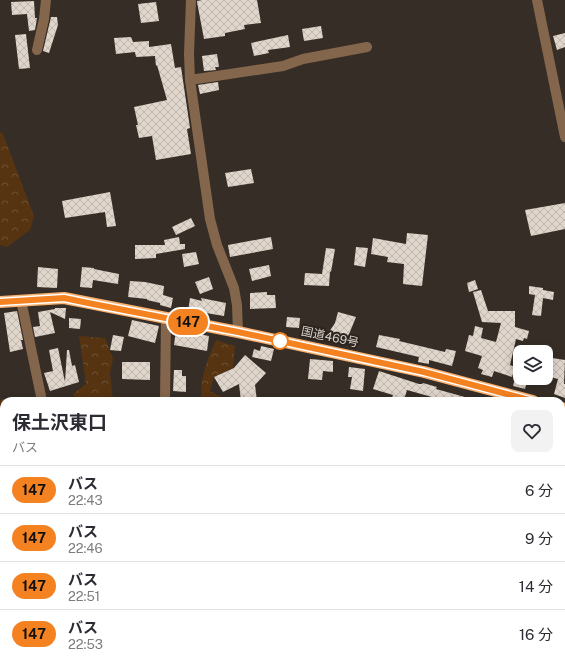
<!DOCTYPE html>
<html lang="ja">
<meta charset="utf-8">
<style>
:root{--surface:#fff;--page:#f2f2f3;--text:#2b2b33;--muted:#7c7c81;--line:#e1e1e2}
body{margin:0;font-family:"Public Sans","Noto Sans JP",sans-serif;background:var(--page);color:var(--text);height:100vh;display:flex;flex-direction:column;font-size:15px;white-space:nowrap}
*{box-sizing:border-box;margin:0}
p{font-size:13px;color:var(--muted)}
.icon{flex:none;width:22px;height:22px;fill:none;stroke:currentColor;stroke-width:2;stroke-linecap:round;stroke-linejoin:round}
.map{position:relative;flex:1;overflow:hidden}
.drawer{position:absolute;left:0px;top:397px;width:565px;height:268px;display:flex;flex-direction:column;background:var(--surface);border-radius:12px 12px 0 0;box-shadow:0 2px 10px #0003}
.drawer>*{flex:none}
.badge{padding:0 8px;border-radius:13px;font-size:14px;line-height:26px}
.tools{position:absolute;left:513px;top:345px;display:grid;gap:8px}
.tools a{display:grid;place-items:center;width:40px;height:40px;border-radius:8px;background:var(--surface);box-shadow:0 2px 10px #0003;font-size:20px}
.map>.badge{position:absolute;translate:-50% -50%;box-shadow:0 0 0 2px #fff}
.round{display:grid;place-items:center;flex:none;width:42px;height:42px;border-radius:8px;background:var(--page)}
.head{display:flex;align-items:center;justify-content:space-between;height:68px;padding:0 12px}
h1{font-size:19px;font-weight:700;line-height:30px}
ul{padding:0;list-style:none}
li{display:flex;align-items:center;gap:12px;height:48px;padding:0 12px;border-top:1px solid var(--line)}
li div{flex:1}
li b{display:block;font-size:15px}
li em{font-style:normal}
li .badge{min-width:44px;font-weight:700;text-align:center}
.map>svg:first-child{display:block}
</style>
<div class="map">
<svg width="565" height="665" viewBox="0 0 565 665">
<defs>
<pattern id="forest-crowns" width="20" height="18" patternUnits="userSpaceOnUse"><rect width="20" height="18" fill="#563311"/><path d="M2 6a3 3 0 1 1 6 0M12 15a3 3 0 1 1 6 0" fill="none" stroke="#6e5032"/></pattern>
<pattern id="building-cross-hatch" width="8" height="8" patternUnits="userSpaceOnUse"><rect width="8" height="8" fill="#e0d5cb"/><path d="M0 0l8 8M0 8l8-8" fill="none" stroke="#c0b7af"/></pattern>
</defs>
<rect width="100%" height="100%" fill="#362e26"/>
<!-- forest -->
<path fill="url(#forest-crowns)" d="M 0,132 L 3,134 L 34,216 L 30,230 L 7,247 L 0,245 Z
M 79,336 L 105,338 L 113,359 L 110,373 L 113,401 L 76,401 L 73,394 L 86,384 Z
M 216,340 L 235,346 L 233,368 L 214,377 L 210,391 L 230,401 L 201,401 C 200,379 207,360 216,340 Z
M 8,398 L 16,398 L 13,401 L 4,401 L 4,410 L 0,414 L 4,423 L 4,450 L 0,451 L 0,400 Z"/>
<!-- building -->
<path fill="url(#building-cross-hatch)" d="M 202,0 L 257,0 L 261,23 L 244,25 L 245,29 L 225,33 L 225,36 L 204,39 L 197,2 L 197,1 Z
M 34,1 L 35,18 L 37,18 L 35,30 L 29,31 L 27,14 L 12,15 L 11,2 Z
M 156,2 L 159,21 L 141,23 L 138,4 Z
M 51,17 L 57,17 L 58,25 L 49,53 L 43,51 Z
M 321,26 L 323,38 L 304,41 L 302,29 Z
M 565,33 L 565,47 L 557,50 L 553,36 Z
M 26,34 L 30,68 L 19,69 L 15,35 Z
M 288,35 L 290,47 L 268,50 L 269,53 L 254,56 L 251,43 Z
M 131,37 L 133,42 L 149,41 L 149,47 L 171,44 L 175,68 L 181,67 L 190,128 L 187,129 L 191,154 L 156,160 L 152,136 L 139,138 L 136,125 L 138,125 L 134,107 L 167,100 L 157,65 L 156,66 L 155,56 L 136,57 L 135,52 L 116,54 L 114,38 Z
M 217,54 L 219,67 L 215,67 L 216,70 L 204,71 L 202,56 Z
M 218,82 L 219,90 L 200,94 L 198,85 Z
M 251,169 L 254,183 L 228,187 L 225,173 Z
M 110,192 L 116,226 L 107,227 L 105,212 L 65,218 L 62,201 Z
M 565,203 L 565,229 L 531,236 L 525,210 Z
M 191,218 L 195,226 L 176,235 L 172,227 Z
M 407,233 L 428,235 L 422,286 L 403,284 L 404,264 L 387,262 L 388,257 L 371,254 L 373,238 L 406,244 Z
M 179,237 L 180,244 L 185,244 L 185,249 L 156,254 L 156,258 L 135,259 L 135,245 L 165,245 L 164,240 Z
M 271,237 L 273,249 L 230,257 L 228,245 Z
M 356,247 L 368,248 L 365,267 L 354,265 Z
M 326,248 L 335,249 L 331,272 L 330,271 L 329,286 L 304,285 L 305,273 L 322,274 Z
M 196,252 L 199,264 L 184,267 L 182,254 Z
M 269,265 L 271,276 L 252,281 L 249,269 Z
M 38,267 L 58,269 L 57,288 L 37,287 Z
M 82,267 L 94,268 L 94,269 L 119,274 L 118,284 L 93,280 L 92,288 L 80,287 Z
M 209,277 L 213,289 L 200,294 L 195,282 Z
M 475,280 L 478,289 L 469,292 L 467,283 Z
M 130,281 L 145,282 L 164,286 L 163,295 L 173,298 L 171,308 L 160,305 L 160,303 L 147,300 L 147,299 L 128,297 Z
M 529,286 L 543,288 L 543,290 L 554,292 L 553,300 L 543,298 L 541,316 L 532,315 L 535,295 L 529,294 Z
M 481,290 L 488,311 L 515,311 L 515,327 L 529,331 L 527,339 L 524,338 L 523,341 L 516,339 L 510,365 L 515,367 L 512,377 L 494,371 L 492,377 L 481,374 L 483,370 L 478,368 L 482,356 L 465,351 L 469,335 L 473,336 L 475,326 L 483,328 L 481,338 L 496,342 L 501,323 L 482,322 L 473,292 Z
M 267,292 L 267,295 L 275,295 L 276,308 L 250,309 L 250,293 Z
M 190,298 L 202,301 L 201,298 L 226,303 L 224,316 L 200,312 L 199,314 L 188,312 Z
M 55,308 L 66,308 L 65,319 L 50,312 L 55,333 L 35,337 L 33,327 L 40,326 L 38,312 L 55,309 Z
M 17,311 L 23,340 L 21,340 L 23,349 L 10,352 L 4,313 Z
M 338,312 L 356,317 L 345,344 L 308,336 L 311,328 L 327,335 L 335,323 Z
M 287,317 L 300,318 L 299,328 L 286,327 Z
M 69,318 L 81,319 L 80,329 L 69,328 Z
M 132,320 L 159,326 L 155,343 L 128,336 Z
M 176,330 L 209,336 L 207,351 L 174,345 Z
M 113,335 L 124,337 L 121,351 L 110,350 Z
M 379,335 L 400,339 L 399,341 L 445,352 L 446,349 L 456,351 L 452,366 L 429,360 L 429,364 L 418,362 L 419,357 L 376,347 Z
M 261,346 L 274,349 L 271,361 L 252,357 L 254,349 L 260,351 Z
M 58,348 L 65,382 L 67,350 L 69,350 L 72,366 L 75,365 L 79,382 L 50,391 L 44,373 L 53,371 L 49,350 Z
M 245,355 L 266,373 L 255,385 L 257,401 L 241,401 L 239,384 L 223,392 L 214,377 L 234,368 Z
M 546,357 L 565,360 L 564,384 L 565,384 L 565,398 L 554,394 L 558,379 L 546,376 Z
M 310,359 L 333,361 L 333,372 L 323,371 L 322,380 L 308,379 Z
M 122,362 L 150,362 L 150,380 L 122,379 Z
M 349,367 L 365,369 L 363,391 L 350,389 L 352,377 L 348,377 Z
M 174,370 L 182,370 L 182,376 L 186,376 L 186,392 L 173,391 Z
M 379,371 L 419,384 L 422,384 L 423,383 L 437,387 L 436,389 L 472,399 L 472,401 L 438,401 L 439,399 L 407,390 L 404,400 L 401,399 L 401,401 L 392,398 L 393,395 L 373,389 Z
M 515,378 L 528,378 L 525,389 L 513,386 Z"/>
<g fill="none" stroke-linecap="round" stroke-linejoin="round">
<!-- minor -->
<path stroke="#84664d" stroke-width="10" d="M 191,0 L 189,54 L 190,80 L 210,219 L 217,245 L 234,288 L 237,305 L 238,332
M 537,0 L 565,137
M 37,50 L 44,19 L 46,0
M 190,80 L 283,66 L 303,59 L 367,47
M 21,300 L 42,401
M 165,401 L 166,317
M 0,516 L 4,515
M 65,661 L 65,665
M 37,665 L 40,661
M 193,665 L 193,661
M 435,665 L 437,661"/>
<!-- highway -->
<path stroke="#fab06e" stroke-width="12" d="M 0,302 L 64,298 L 238,332 L 424,372 L 533,401
M 561,408 L 565,409"/>
</g>
<g fill="none" stroke-linecap="round" stroke-linejoin="round">
<!-- line casing -->
<g stroke="#fff" stroke-width="9">
<path id="line" d="M 0,302 L 64,298 L 93,304 L 238,332 L 424,372 L 533,401"/>
</g>
<!-- line -->
<use href="#line" stroke="#f58220" stroke-width="6"/>
</g>
<!-- markers -->
<circle fill="#fff" stroke="#f58220" stroke-width="2" cx="280" cy="341" r="8"/>
<g text-anchor="middle" dominant-baseline="central" stroke-width="4" stroke-linejoin="round" paint-order="stroke">
<!-- street labels -->
<g font-size="12" fill="#d8d2ce" stroke="#2c241d">
<text transform="translate(330 337) rotate(12)">国道469号</text>
</g>
</g>
</svg>
<div class="tools">
<a><svg class="icon" aria-label="layers" viewBox="0 0 24 24"><path d="M12 4l9 5-9 5-9-5zM3 14l9 5 9-5"/></svg></a>
</div>
<b class="badge" style="left:188px;top:322px;background:#f58220;color:#111">147</b>
<section class="drawer">
<div class="head"><div><h1>保土沢東口</h1><p>バス</p></div><a class="round"><svg class="icon" aria-label="heart" viewBox="0 0 24 24"><path d="M12 20l-8-8c-3-5 5-10 8-4 3-6 11-1 8 4z"/></svg></a></div>
<ul>
<li><span class="badge" style="background:#f58220;color:#111">147</span><div><b>バス</b><p>22:43</p></div><em>6 分</em></li>
<li><span class="badge" style="background:#f58220;color:#111">147</span><div><b>バス</b><p>22:46</p></div><em>9 分</em></li>
<li><span class="badge" style="background:#f58220;color:#111">147</span><div><b>バス</b><p>22:51</p></div><em>14 分</em></li>
<li><span class="badge" style="background:#f58220;color:#111">147</span><div><b>バス</b><p>22:53</p></div><em>16 分</em></li>
</ul>
</section>
</div>
